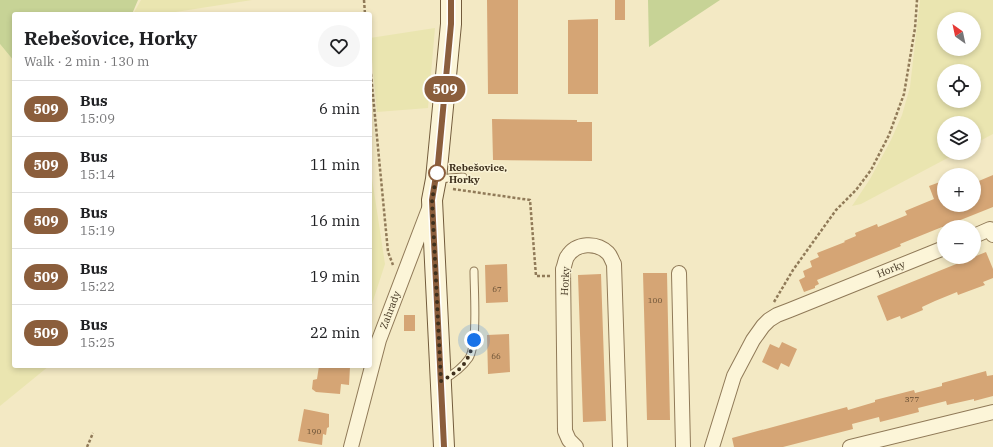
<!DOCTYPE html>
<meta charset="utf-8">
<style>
:root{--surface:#fff;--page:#f6f6f6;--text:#202124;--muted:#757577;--line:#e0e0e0}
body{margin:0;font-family:"IBM Plex Serif",serif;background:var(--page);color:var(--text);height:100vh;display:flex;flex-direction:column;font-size:15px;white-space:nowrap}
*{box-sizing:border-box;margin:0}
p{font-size:13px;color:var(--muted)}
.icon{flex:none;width:22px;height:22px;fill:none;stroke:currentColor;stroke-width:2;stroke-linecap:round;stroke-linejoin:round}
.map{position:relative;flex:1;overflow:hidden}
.sheet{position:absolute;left:12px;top:12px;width:360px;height:356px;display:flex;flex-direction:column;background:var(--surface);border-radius:4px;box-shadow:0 2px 6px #0003}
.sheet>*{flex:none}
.badge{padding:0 8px;border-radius:13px;font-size:14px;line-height:26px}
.needle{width:26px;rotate:327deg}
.tools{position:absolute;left:937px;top:12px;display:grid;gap:8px}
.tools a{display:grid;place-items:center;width:44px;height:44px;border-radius:50%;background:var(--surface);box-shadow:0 2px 6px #0003;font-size:20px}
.you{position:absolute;width:20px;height:20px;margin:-10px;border:3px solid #fff;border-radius:50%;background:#1a73e8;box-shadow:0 0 0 6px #1a73e833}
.map>.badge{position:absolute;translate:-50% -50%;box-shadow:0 0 0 2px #fff}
.round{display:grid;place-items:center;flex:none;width:42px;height:42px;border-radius:21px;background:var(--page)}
.summary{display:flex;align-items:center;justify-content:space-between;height:68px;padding:0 12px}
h1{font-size:19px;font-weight:800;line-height:30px}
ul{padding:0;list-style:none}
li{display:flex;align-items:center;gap:12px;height:56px;padding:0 12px;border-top:1px solid var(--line)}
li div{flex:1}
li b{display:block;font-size:15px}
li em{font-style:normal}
li .badge{min-width:44px;font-weight:700;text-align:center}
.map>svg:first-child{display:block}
</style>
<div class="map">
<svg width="993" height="447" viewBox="0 0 993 447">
<rect width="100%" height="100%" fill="#f3e9c4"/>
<!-- farmland -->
<path fill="#eae5b0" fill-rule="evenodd" d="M 141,0 L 252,0 L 163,14 L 133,14 Z
M 920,0 L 993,0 L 993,134 L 974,144 L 974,123 L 944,123 L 944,153 L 957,153 L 861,204 L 852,206 L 870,179 L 891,140 L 902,115 L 910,87 ZM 944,19 L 974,19 L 974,49 L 944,49 ZM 944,71 L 974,71 L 974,101 L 944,101 Z
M 435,28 L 428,108 L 377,112 L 370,38 Z
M 0,44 L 14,61 L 14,366 L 49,366 L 0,406 Z
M 370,165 L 385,264 L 370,310 Z"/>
<!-- green -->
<path fill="#c7d396" d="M 0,0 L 138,0 L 132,14 L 14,14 L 14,61 L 0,44 Z
M 648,0 L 720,0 L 649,47 Z"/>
<!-- building -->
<path fill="#d5a575" d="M 487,0 L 518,0 L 518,94 L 488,94 Z
M 615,0 L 625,0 L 625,20 L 615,20 Z
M 598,19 L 598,94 L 568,94 L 568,20 Z
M 492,119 L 577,120 L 577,122 L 592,122 L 592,161 L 493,160 Z
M 993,175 L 993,207 L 958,221 L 960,227 L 942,227 L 900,244 L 901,246 L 817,280 L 819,284 L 815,286 L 815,288 L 804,292 L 799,280 L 805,277 L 803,271 L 812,267 L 810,261 L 819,257 L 817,253 L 845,242 L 844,241 L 856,236 L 855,233 L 877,224 L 878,227 L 907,215 L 905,211 L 934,199 L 929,186 L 940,182 L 944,192 L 944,205 L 974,205 L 974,183 Z
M 986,252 L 993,269 L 993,278 L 983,282 L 985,285 L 958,295 L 957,292 L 935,301 L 922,307 L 923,310 L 901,319 L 900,316 L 887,321 L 877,296 Z
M 507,264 L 508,302 L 486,303 L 485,265 Z
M 643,273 L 667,273 L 670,420 L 647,420 Z
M 601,274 L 606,421 L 583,422 L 578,275 Z
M 404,315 L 415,315 L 415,331 L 404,331 Z
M 509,334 L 510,372 L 488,374 L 487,335 Z
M 782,342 L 797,349 L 789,367 L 781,363 L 778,370 L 762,362 L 770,344 L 779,348 Z
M 319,366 L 350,367 L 349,385 L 341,384 L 340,394 L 316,392 L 312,389 L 313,380 L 317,379 Z
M 986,371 L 987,376 L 993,375 L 993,396 L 974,401 L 974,399 L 947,405 L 946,401 L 918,408 L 919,412 L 880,422 L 879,417 L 852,424 L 853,429 L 783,447 L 734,447 L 732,438 L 847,407 L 848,410 L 875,402 L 875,400 L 914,390 L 915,393 L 942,386 L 942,383 Z
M 304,409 L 329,414 L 329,427 L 327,428 L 326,435 L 323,434 L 322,445 L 298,441 Z"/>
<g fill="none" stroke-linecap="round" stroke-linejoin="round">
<!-- lane casing -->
<g stroke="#907a58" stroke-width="9">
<path id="lane" d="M 437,179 L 463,177
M 443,380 C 454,374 462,368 469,358 C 478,343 474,290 474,271"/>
</g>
<!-- street casing -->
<g stroke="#907a58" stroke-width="16">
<path id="street" d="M 974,236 L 990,229 L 993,235
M 679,273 L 683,447
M 351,447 L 379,340 L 430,206
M 576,447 L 569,440 L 565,431 L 563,269 C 565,265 565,260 567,257 C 576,242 597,242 608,253 C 611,256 612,261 614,264 L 620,447
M 712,447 L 734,376 L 753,340 L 763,326 L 769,320 L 777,315 L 790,310 L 944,248
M 850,447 L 993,412"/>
</g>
<!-- secondary casing -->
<g stroke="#725b3b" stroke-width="22">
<path id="secondary" d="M 444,447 L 432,200 L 436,179 L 451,24 L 451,0"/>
</g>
<!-- path -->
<path stroke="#907a58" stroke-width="2.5" stroke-dasharray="3 2" stroke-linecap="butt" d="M 364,0 L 365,14
M 370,64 L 388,252 L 393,265
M 453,189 L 530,200 L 536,276 L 551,276
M 774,302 L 793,270 L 836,210 L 856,190 L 871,170 L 889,135 L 904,94 L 915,28 L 917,0
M 87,447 L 93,433"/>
<!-- lane -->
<use href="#lane" stroke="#fcf5d8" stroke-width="7"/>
<!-- street -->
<use href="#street" stroke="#fcf5d8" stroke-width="14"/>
<!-- secondary -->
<use href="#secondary" stroke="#fcf5d8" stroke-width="20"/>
</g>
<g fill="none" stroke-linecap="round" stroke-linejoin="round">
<!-- line casing -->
<g stroke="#fff" stroke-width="9">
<path id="line" d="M 444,447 L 432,200 L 438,164 L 451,24 L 451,0"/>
</g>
<!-- line -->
<use href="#line" stroke="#8b5e3c" stroke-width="6"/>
<!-- walk -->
<path stroke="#3e301d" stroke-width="4" stroke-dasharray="0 7.2" d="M 437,173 L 432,200 L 441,381 C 462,370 468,363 474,340"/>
</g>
<!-- markers -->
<circle fill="#fff" stroke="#8b5e3c" stroke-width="2" cx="437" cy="173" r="8"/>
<g text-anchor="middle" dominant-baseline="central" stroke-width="3" stroke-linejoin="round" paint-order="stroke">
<!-- number labels -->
<g font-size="8" fill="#644d33">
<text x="497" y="289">67</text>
<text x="655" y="300">100</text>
<text x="496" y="356">66</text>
<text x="912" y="399">377</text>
<text x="314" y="431">190</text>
</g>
<!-- stop labels -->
<g font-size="10" font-weight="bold" fill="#3e301d" stroke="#f9f2d4" text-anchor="start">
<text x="449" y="167">Rebešovice,<tspan x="449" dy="12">Horky</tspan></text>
</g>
<!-- street labels -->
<g font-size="10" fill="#3e301d" stroke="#f9f2d4">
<text transform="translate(891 269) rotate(-22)">Horky</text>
<text transform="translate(565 281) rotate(-87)">Horky</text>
<text transform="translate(390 310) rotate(-69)">Zahrady</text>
</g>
</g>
</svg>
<div class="tools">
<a><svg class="needle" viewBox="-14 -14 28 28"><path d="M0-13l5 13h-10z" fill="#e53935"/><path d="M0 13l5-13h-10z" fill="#757577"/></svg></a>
<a><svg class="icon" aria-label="locate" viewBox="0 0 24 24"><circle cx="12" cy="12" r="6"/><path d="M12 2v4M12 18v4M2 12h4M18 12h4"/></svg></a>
<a><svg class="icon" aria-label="layers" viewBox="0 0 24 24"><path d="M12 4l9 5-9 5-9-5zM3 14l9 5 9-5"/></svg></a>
<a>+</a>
<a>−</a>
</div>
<div class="you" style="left:474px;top:340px"></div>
<b class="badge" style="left:445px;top:89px;background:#8b5e3c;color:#fff">509</b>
<section class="sheet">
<div class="summary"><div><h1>Rebešovice, Horky</h1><p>Walk · 2 min · 130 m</p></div><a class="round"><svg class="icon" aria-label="heart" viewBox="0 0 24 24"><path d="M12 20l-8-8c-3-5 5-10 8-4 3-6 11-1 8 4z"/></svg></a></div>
<ul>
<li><span class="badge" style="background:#8b5e3c;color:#fff">509</span><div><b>Bus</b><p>15:09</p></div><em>6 min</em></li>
<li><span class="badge" style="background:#8b5e3c;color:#fff">509</span><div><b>Bus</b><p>15:14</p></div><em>11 min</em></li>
<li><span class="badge" style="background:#8b5e3c;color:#fff">509</span><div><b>Bus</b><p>15:19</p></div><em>16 min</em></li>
<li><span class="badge" style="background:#8b5e3c;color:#fff">509</span><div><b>Bus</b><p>15:22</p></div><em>19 min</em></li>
<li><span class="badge" style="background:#8b5e3c;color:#fff">509</span><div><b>Bus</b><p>15:25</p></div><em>22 min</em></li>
</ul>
</section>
</div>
